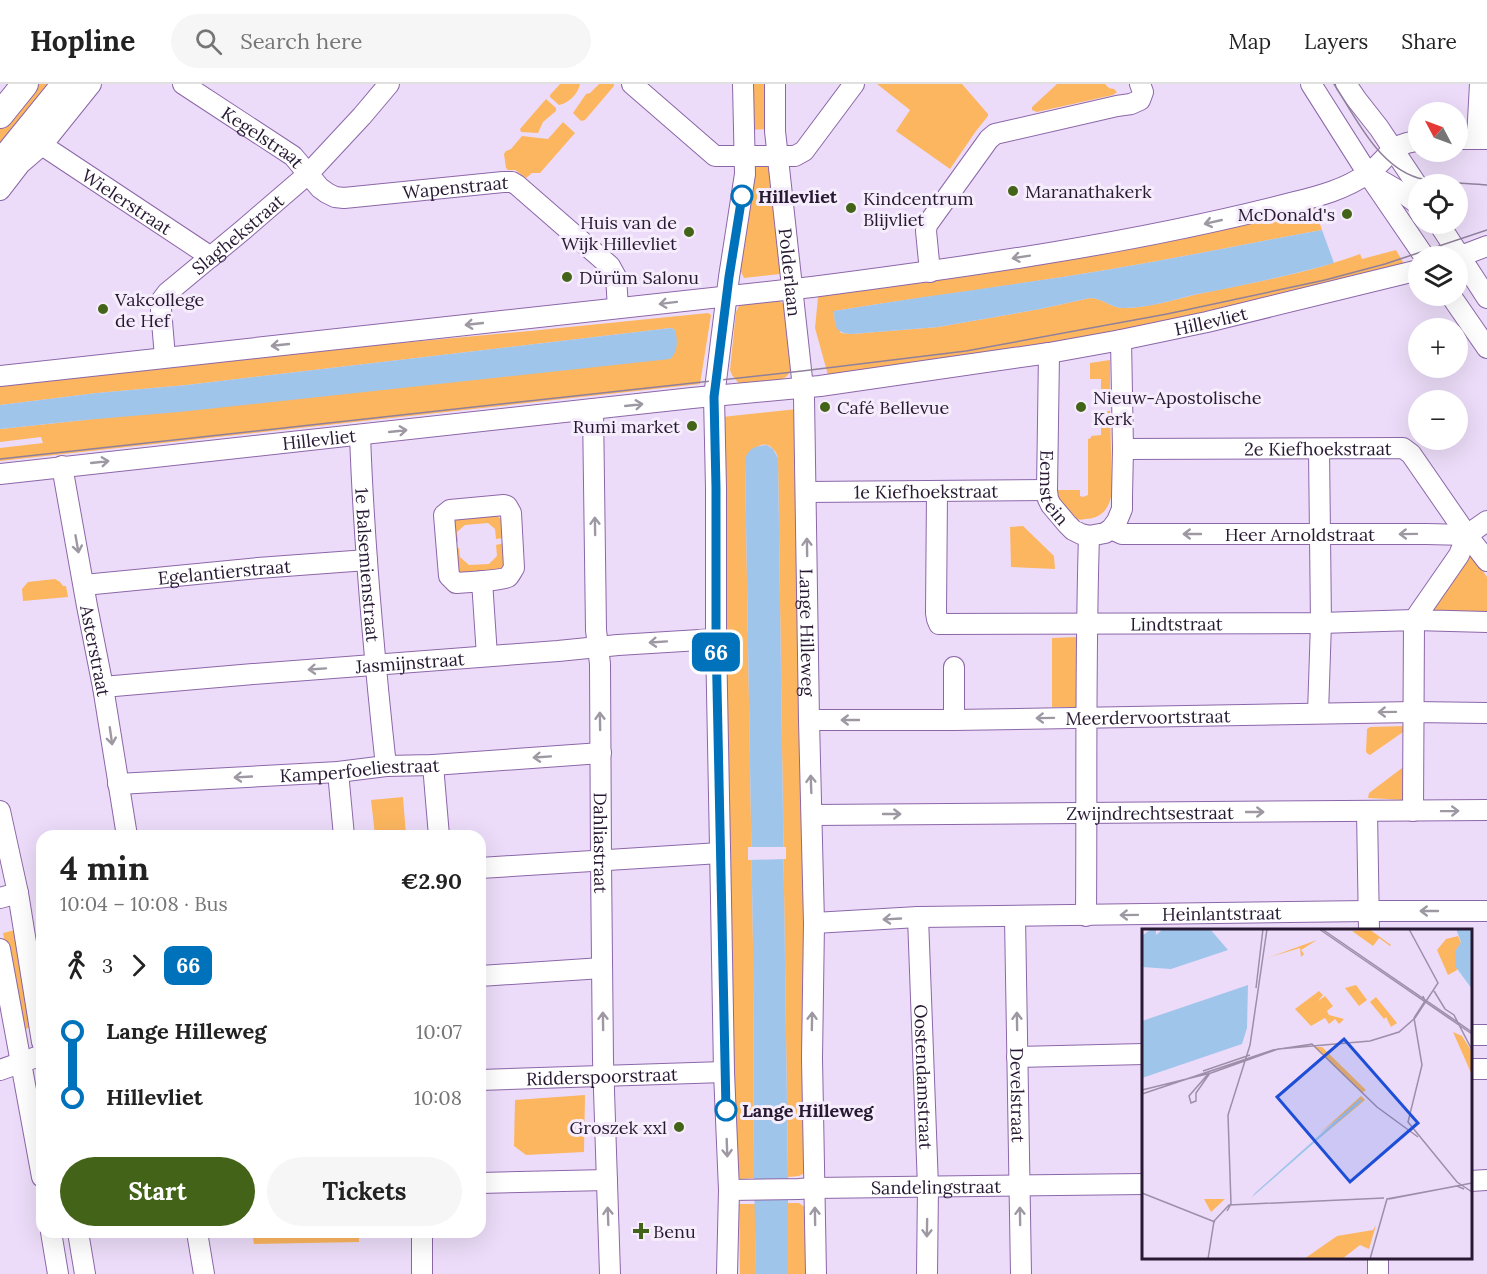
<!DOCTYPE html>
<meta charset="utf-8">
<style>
:root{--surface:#fff;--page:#f6f6f6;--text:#222;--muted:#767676;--line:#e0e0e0;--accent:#436318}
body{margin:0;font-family:Lora,serif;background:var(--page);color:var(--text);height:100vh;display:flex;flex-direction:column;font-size:22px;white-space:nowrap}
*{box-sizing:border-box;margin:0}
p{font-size:20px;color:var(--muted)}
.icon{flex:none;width:33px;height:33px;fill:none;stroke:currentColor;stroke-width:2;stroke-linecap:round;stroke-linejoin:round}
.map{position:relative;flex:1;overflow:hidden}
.details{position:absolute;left:36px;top:746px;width:450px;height:408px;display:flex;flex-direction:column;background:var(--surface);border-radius:18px;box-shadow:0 6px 24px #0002}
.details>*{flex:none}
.badge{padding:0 12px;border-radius:9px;font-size:21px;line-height:39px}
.needle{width:39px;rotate:311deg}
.fabs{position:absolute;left:1408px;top:18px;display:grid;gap:12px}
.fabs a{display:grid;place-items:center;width:60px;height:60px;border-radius:50%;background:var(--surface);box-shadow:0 6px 24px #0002;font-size:30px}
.map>.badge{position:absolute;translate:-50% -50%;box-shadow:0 0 0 3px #fff}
.legs{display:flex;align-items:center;gap:9px;height:66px;padding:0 24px;font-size:20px}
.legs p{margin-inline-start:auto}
.head{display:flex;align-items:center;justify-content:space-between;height:102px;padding:0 24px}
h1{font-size:33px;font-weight:700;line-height:45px}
.button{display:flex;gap:12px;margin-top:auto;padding:12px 24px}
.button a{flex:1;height:69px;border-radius:36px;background:var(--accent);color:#fff;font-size:24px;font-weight:700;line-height:69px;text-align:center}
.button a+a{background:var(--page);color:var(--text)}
ul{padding:0 24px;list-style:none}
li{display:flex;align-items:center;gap:21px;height:66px;font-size:22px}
li i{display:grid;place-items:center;width:9px;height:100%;margin:0 8px;background:currentColor}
li i::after{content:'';width:15px;height:15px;margin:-8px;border:4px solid;border-radius:50%;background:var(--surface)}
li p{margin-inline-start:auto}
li:first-child i{background:linear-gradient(#0000 50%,currentColor 0)}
li:last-child i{background:linear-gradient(currentColor 50%,#0000 0)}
header{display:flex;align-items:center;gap:36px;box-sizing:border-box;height:84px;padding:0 30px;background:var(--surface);border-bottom:2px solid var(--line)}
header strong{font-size:28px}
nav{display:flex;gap:33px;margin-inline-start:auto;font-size:21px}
.search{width:420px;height:54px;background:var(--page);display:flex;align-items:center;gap:15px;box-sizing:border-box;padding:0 21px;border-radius:33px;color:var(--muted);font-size:22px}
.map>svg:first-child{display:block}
</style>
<header>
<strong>Hopline</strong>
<div class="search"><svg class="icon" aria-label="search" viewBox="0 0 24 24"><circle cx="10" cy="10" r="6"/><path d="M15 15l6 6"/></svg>Search here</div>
<nav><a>Map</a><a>Layers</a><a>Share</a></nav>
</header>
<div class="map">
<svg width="1487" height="1190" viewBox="0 0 1487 1190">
<rect width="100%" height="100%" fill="#ecdcf9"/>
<!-- green -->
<path fill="#fcb65f" d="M 30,0 L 58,0 L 0,72 L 0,38 Z
M 560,0 L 580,0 C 578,10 569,19 559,21 L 550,13 L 550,11 Z
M 599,0 L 614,0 L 614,2 L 585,36 L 581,37 L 573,29 L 586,10 L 590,9 Z
M 748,0 L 771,0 L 771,45 L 748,46 Z
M 877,0 L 962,0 L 988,30 L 988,32 L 976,47 L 950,85 L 896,47 L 910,26 Z
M 1057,0 L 1105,0 L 1109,4 L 1114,5 L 1117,8 L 1113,11 L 1037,28 L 1032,26 L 1032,23 Z
M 546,15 L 556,24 L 556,27 L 543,38 L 538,49 L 521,48 L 520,45 Z
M 563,38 L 575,49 L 540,89 L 532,89 L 526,94 L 515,86 L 508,86 L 506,84 L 504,70 L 506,67 L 511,65 L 522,52 L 548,55 Z
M 768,76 L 785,183 L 780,190 L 744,194 L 740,186 L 752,86 L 755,81 Z
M 1315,125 L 1322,146 C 1250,159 1178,174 1106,186 C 1016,201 925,212 834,227 L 835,239 L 841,249 L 852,250 L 938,243 L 1040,225 L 1090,214 C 1103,214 1112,225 1125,224 C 1149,224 1179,214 1203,209 C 1255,198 1309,189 1360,170 L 1362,175 L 1396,166 L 1406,183 L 1109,250 L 828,291 L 815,244 L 818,213 L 820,211 L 1022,184 L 1171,157 Z
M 777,215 L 785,221 L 792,286 L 786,293 L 777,298 L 740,301 L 732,291 L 730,286 L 736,228 L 739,222 L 745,217 Z
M 708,229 L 711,231 L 700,300 L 0,377 L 0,364 L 43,359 L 41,353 L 0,358 L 0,345 L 85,336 L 675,246 L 671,244 L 187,301 L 97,309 L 0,321 L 0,301 L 196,278 L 530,247 Z
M 1110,276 L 1110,320 L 1105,320 L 1104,318 L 1101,318 L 1101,295 L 1090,295 L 1090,279 Z
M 797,325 L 809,1087 L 799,1092 L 788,1093 L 778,374 C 777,371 776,368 773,365 C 764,354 750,366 745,375 L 753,861 L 754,1094 L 740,1095 L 732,1084 L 722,333 Z
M 1104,327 L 1110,327 L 1112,406 C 1111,423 1102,435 1085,435 C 1081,436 1078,436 1075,434 C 1071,432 1068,427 1065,423 C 1060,417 1057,414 1057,406 L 1080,406 L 1080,412 L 1083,413 L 1088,411 L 1088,355 L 1091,354 L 1091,352 L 1101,351 L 1101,329 L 1104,329 Z
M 494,429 L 502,436 L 503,454 L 496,455 L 495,445 L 488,439 L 465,441 L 457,448 L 458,458 L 450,459 L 449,440 L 456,432 Z
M 1023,442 L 1054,472 L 1055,485 L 1011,483 L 1010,443 Z
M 504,459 L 505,479 L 496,490 L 461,492 L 452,485 L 451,464 L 459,464 L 460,473 L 469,481 L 489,480 L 497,472 L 496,461 Z
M 1469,467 L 1487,493 L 1487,532 L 1427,533 Z
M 55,495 L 60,498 L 63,502 L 66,502 L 68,513 L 23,517 L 22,505 L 28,498 Z
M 1076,553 L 1077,623 L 1052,623 L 1052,554 Z
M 1406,642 L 1406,646 L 1370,671 L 1368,670 L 1366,668 L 1367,645 L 1370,643 Z
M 1406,681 L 1405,716 L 1368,714 L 1369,709 Z
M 403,713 L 406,751 L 375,751 L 371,716 Z
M 20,845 L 36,942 L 21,946 L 3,849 Z
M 585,1011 L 584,1068 L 526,1071 L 514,1062 L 515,1016 Z
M 787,1119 L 799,1119 L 809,1126 L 805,1190 L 788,1190 Z
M 739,1120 L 755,1120 L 756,1190 L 740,1190 Z
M 252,1148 L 359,1148 L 359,1158 L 254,1160 Z"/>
<!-- water -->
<path fill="#a0c5eb" d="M 1322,146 L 1334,179 C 1289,192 1243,201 1198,210 C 1175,215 1149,224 1125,224 C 1112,225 1103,214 1090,214 L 1040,225 L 938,243 L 852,250 C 835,249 835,243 834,227 C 924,212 1015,201 1106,186 C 1178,174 1250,159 1322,146 Z
M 671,244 L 675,246 C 678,256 678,268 670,275 L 179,328 L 85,336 L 0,345 L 0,321 L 97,309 L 187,301 Z
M 767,361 L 773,365 L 778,374 L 788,1093 L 788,1190 L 756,1190 L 754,1094 L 753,861 L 745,375 C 749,364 755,362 767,361 Z"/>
<!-- pier -->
<path fill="#ecdcf9" d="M 748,763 L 786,763 L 786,775 L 748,776 Z"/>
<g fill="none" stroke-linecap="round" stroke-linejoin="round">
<!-- minor casing -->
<g stroke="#8c67a8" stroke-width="22">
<g id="minor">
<path id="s1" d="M 183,0 L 293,72 L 320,104 L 327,109 L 335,113 L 344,114 L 503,98 L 512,98 L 517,101 L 610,182 L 616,193 L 618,224"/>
<path d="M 632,0 L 715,72 L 795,72 L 804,67 L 854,0"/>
<path id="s2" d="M 775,0 L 775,47 L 804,313 L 809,636 L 814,839 L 812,974 L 816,1190"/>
<path d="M 1311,0 L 1368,90 L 1424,172"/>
<path d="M 1346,0 L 1357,16 L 1379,44 L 1419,104"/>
<path d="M 1477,54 L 1480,0"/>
<path d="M 1458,55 L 1487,55"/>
<path id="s3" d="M 42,61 L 211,173"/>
<path d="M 1373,92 L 1404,110 L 1419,121"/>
<path d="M 0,106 L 20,80 L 42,61 L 91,0"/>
<path d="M 1439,140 L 1487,214"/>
<path d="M 1458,173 L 1487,162"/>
<path d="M 930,188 L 926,147 L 927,141 L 989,55 L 995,50 L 1117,22 L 1131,20 L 1140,16 L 1143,8 L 1140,0"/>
<path d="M 1451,212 L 1487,264"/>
<path id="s4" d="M 1049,269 L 1047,406 L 1048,415 L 1051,421 L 1067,440 L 1073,446 L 1081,450 L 1089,452 L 1105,449 L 1111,445 L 1117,437 L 1122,425 L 1122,413 L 1123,365 L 1121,256"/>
<path id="s5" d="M 165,273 L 161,226 L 161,217 L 167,209 L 243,146 L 308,90 L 362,32 L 389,0"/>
<path d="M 0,292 L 812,203 C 974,182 1137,159 1295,118 C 1320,112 1345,105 1367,90 C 1388,76 1389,59 1419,57"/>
<path id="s6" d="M 593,325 L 596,546 L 600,580 L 601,777 L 603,976 L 610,1190"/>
<path id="s7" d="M 360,351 C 364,462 374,572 386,682"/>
<path id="s8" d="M 1123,365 L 1403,364 L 1411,370 L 1467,451 L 1487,477"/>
<path id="s9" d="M 62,382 L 87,522 L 103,603 L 127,752"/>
<path id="s10" d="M 0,390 L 692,314 L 820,302 L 1049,269 L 1121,256 L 1207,238 L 1419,186"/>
<path id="s11" d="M 806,408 L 1047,406"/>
<path id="s12" d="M 937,408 L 936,529 L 937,535 L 939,540 L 1321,539 L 1414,536 L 1413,727"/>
<path d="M 504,421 L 507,422 L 511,429 L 514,484 C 512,487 510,491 508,493 C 500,497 466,498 456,499 L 449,492 L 444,431 L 450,426 Z"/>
<path id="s13" d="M 1111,445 L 1122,450 L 1426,450 L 1467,451 L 1487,437"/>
<path d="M 1467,451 L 1459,471 L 1414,536 L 1487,538"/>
<path d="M 482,497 L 487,572"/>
<path id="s14" d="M 84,501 L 258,484 L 367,476"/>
<path d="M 954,583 L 954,636"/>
<path id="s15" d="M 103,603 L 253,590 L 558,567 L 618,561 L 716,555"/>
<path d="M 1318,629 L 1321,539 L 1319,365"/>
<path id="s16" d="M 809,636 L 954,636 L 1414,628 L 1487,629"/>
<path d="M 433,681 L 439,752"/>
<path d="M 338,688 L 344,752"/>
<path id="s17" d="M 118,700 L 338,688 L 386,682 L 433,681 L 601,669"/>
<path d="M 0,727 L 18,809 L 42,958"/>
<path d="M 1367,727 L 1369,846"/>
<path id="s18" d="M 812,731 L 1487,726"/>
<path d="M 480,784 L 720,769"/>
<path d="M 0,814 L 18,809"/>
<path d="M 1086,832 C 1087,705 1085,579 1089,452"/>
<path id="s19" d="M 918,833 L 928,1103 L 927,1190"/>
<path id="s20" d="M 1015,833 L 1021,1190"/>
<path id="s21" d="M 814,839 L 918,833 L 1368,827 L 1487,827"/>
<path d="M 0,865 L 42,1093"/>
<path d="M 480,892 L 602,884"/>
<path d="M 1470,951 L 1487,951"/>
<path d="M 1017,973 L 1144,970"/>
<path d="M 1470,985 L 1487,985"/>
<path d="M 0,986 L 42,971"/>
<path id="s22" d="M 480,996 L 724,988"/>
<path d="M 1470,1097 L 1487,1096"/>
<path d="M 480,1099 L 607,1096"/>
<path id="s23" d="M 729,1106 L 799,1105 L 814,1104 L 1144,1100"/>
<path d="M 51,1148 L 58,1190"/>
<path d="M 78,1148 L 85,1190"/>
<path d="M 197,1148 L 204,1190"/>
<path d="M 422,1148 L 422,1190"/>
<path d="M 1378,1174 L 1378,1190"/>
<path d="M 727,1190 L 729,1106 L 724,988 L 721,816 L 716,555 L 716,404 L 714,313 L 729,193 L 745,90 L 743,0"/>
</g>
</g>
<!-- major casing -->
<g stroke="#8c67a8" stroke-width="28">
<path id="major" d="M 0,31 L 25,0
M 0,80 L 65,0"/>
</g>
<!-- minor -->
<use href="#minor" stroke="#fff" stroke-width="20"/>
<!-- major -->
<use href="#major" stroke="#fff" stroke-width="26"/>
<!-- tram -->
<path stroke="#90809c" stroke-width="1.5" d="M 1334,0 C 1356,34 1378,82 1418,94 C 1437,99 1467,99 1487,101
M 0,375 L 802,287 L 966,267 L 1167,230 L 1325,196 L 1385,180 L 1487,146"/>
</g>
<!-- one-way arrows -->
<defs><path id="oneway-shaft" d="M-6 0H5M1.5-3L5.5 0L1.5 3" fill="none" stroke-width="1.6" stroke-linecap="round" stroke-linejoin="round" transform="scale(1.5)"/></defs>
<g stroke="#9e98a3">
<use href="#oneway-shaft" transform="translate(1213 138) rotate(167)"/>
<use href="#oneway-shaft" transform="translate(1021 173) rotate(171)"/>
<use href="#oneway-shaft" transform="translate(668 219) rotate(173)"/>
<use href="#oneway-shaft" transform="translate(474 240) rotate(174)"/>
<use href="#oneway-shaft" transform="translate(280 261) rotate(174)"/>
<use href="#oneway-shaft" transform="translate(634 321) rotate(-6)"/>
<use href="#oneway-shaft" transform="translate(398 347) rotate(-6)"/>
<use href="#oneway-shaft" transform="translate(100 378) rotate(-6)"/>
<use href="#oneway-shaft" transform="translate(595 442) rotate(-91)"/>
<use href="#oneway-shaft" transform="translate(1192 450) rotate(-180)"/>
<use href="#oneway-shaft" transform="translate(1408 450) rotate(179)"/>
<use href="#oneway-shaft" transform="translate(77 460) rotate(80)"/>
<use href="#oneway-shaft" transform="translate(807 463) rotate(-91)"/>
<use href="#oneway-shaft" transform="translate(658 558) rotate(176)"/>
<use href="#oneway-shaft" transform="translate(317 585) rotate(176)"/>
<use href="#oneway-shaft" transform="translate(1387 628) rotate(179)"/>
<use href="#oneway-shaft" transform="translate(1045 634) rotate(179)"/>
<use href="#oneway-shaft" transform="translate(850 636) rotate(180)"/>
<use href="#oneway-shaft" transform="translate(600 637) rotate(-91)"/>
<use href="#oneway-shaft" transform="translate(111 652) rotate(82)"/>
<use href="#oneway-shaft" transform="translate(542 673) rotate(176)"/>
<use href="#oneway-shaft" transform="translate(243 693) rotate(177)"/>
<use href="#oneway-shaft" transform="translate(811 700) rotate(-92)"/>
<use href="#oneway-shaft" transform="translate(1450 727) rotate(-1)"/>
<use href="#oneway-shaft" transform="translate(1255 728)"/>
<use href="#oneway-shaft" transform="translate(892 730)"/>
<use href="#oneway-shaft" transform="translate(1429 827) rotate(180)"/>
<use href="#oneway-shaft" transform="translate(1129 831) rotate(179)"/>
<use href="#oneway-shaft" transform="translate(892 835) rotate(177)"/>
<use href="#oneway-shaft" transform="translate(603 937) rotate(-91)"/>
<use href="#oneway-shaft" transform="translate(812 937) rotate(-89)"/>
<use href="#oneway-shaft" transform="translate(1017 937) rotate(-91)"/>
<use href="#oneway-shaft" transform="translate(727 1064) rotate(88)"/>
<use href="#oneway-shaft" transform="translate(608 1132) rotate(-92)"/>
<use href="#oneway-shaft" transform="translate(815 1132) rotate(-91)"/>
<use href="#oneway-shaft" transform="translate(1020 1132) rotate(-91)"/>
<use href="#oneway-shaft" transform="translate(927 1144) rotate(91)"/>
</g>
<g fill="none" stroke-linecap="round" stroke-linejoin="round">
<!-- line-1 casing -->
<g stroke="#fff" stroke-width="14">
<path id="line-1" d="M 726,1026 L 716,555 L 716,404 L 714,313 L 729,193 L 742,112"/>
</g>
<!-- line-1 -->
<use href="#line-1" stroke="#0072bc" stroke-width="9"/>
</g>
<!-- markers -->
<g fill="#436318" stroke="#f5edfb" stroke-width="2">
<circle cx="1013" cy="107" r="6"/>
<circle cx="851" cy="124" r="6"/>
<circle cx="1347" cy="130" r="6"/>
<circle cx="689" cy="148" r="6"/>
<circle cx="567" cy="193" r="6"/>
<circle cx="103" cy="225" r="6"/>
<circle cx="825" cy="323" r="6"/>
<circle cx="1081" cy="323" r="6"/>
<circle cx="692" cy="342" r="6"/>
<circle cx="679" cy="1043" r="6"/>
<path d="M638 1138h6v6h6v6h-6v6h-6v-6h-6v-6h6z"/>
</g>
<g fill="#fff" stroke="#0072bc" stroke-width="3">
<circle cx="742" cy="112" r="10"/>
<circle cx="726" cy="1026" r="10"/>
</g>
<g text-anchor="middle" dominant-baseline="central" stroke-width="6" stroke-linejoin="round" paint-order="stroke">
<!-- street labels -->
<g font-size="18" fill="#281933" stroke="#f5edfb">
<text stroke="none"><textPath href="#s1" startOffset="96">Kegelstraat</textPath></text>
<text stroke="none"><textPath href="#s1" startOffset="312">Wapenstraat</textPath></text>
<text stroke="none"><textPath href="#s3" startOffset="102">Wielerstraat</textPath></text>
<text stroke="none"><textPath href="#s5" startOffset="158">Slaghekstraat</textPath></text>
<text stroke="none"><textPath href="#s2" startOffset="189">Polderlaan</textPath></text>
<text stroke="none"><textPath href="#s10" startOffset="1221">Hillevliet</textPath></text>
<text stroke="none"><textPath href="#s10" startOffset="321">Hillevliet</textPath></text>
<text stroke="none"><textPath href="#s8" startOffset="195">2e Kiefhoekstraat</textPath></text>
<text stroke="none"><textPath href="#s4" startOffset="136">Eemstein</textPath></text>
<text stroke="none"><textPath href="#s11" startOffset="120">1e Kiefhoekstraat</textPath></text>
<text stroke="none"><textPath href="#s13" startOffset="190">Heer Arnoldstraat</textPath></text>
<text stroke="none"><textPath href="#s7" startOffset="130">1e Balsemienstraat</textPath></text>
<text stroke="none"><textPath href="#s14" startOffset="141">Egelantierstraat</textPath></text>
<text stroke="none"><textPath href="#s12" startOffset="370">Lindtstraat</textPath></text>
<text stroke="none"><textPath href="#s2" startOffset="550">Lange Hilleweg</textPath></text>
<text stroke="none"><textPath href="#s9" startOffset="188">Asterstraat</textPath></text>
<text stroke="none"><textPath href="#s15" startOffset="308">Jasmijnstraat</textPath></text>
<text stroke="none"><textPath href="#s16" startOffset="339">Meerdervoortstraat</textPath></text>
<text stroke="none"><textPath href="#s17" startOffset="242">Kamperfoeliestraat</textPath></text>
<text stroke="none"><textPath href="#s18" startOffset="338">Zwijndrechtsestraat</textPath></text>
<text stroke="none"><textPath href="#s6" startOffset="434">Dahliastraat</textPath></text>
<text stroke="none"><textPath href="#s21" startOffset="408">Heinlantstraat</textPath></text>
<text stroke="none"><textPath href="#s22" startOffset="122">Ridderspoorstraat</textPath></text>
<text stroke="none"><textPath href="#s19" startOffset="160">Oostendamstraat</textPath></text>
<text stroke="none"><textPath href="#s20" startOffset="178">Develstraat</textPath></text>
<text stroke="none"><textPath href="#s23" startOffset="207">Sandelingstraat</textPath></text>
</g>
<!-- poi labels -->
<g font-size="18" fill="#281933" stroke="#f5edfb" text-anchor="start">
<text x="1025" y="107">Maranathakerk</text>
<text x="863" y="114">Kindcentrum<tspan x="863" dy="21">Blijvliet</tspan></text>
<text x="1335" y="130" text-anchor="end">McDonald's</text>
<text x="677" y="138" text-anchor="end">Huis van de<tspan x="677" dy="21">Wijk Hillevliet</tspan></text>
<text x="579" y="193">Dürüm Salonu</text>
<text x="115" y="215">Vakcollege<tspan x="115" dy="21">de Hef</tspan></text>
<text x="1093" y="313">Nieuw-Apostolische<tspan x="1093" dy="21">Kerk</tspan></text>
<text x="837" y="323">Café Bellevue</text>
<text x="680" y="342" text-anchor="end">Rumi market</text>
<text x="667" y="1043" text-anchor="end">Groszek xxl</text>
<text x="653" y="1147">Benu</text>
</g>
<!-- stop labels -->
<g font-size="18" font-weight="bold" fill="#281933" stroke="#f5edfb" text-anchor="start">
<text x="758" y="112">Hillevliet</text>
<text x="742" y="1026">Lange Hilleweg</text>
</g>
</g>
<!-- overview -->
<g transform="translate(1142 845)">
<rect width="330" height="330" fill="#ecdcf9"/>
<path d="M 227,0 L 249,16 L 248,17 L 237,9 L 231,17 L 210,2 ZM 316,7 L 319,14 L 314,21 L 315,41 L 306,46 L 295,21 L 304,10 ZM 175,11 L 159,21 L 162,25 L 159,28 L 158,19 L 125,29 ZM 214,56 L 225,71 L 217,77 L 203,59 ZM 177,62 L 181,66 L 176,72 L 183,67 L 191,77 L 185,82 L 187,86 L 202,90 L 197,95 L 193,90 L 187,95 L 183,89 L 169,97 L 153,80 ZM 234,68 L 255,94 L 249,98 L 244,88 L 242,90 L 228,73 ZM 311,103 L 320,107 L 330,123 L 330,146 ZM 172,118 L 180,118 L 224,161 L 220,164 ZM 219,167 L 223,171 L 179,208 L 219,171 L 177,205 ZM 62,270 L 83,270 L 69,283 ZM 234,296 L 227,320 L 218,316 L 200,330 L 162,330 L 195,307 L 231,301 Z" fill="#fcb65f"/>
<path d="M 9,0 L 14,0 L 14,6 L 21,0 L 68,0 L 86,21 L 29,40 L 0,38 L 0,7 ZM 314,0 L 330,0 L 330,60 L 313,37 L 314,21 L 319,13 ZM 106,56 L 105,99 L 100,115 L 0,149 L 0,92 ZM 218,170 L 220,172 L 109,269 L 114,263 Z" fill="#a0c5eb"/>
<path fill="none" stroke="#9e8eaa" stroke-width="1.5" d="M 177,0 L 330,105M 180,0 L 330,103M 114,59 L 121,0M 292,62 L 303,80 L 312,86 L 330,121M 281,67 L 283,72 L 272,89 L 280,136 L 266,193 L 315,253 L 330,263M 61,142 L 108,126M 67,144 L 47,167 L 49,174 L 54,172 L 54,164 L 68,144M 0,161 L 69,144 L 136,120 L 228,112 L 257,103 L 273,89 L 296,54 L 267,0M 0,165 L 131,121 L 170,115 L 235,178 L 276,208M 0,264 L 73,293M 247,270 L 330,254M 85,282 L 89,275 L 86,186 L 108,116 L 125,0M 66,330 L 72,292 L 87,276 L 242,269M 228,330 L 245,270 L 315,257 L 322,260"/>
<path fill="#1d4ed8" fill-opacity="0.15" stroke="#1d4ed8" stroke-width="3" d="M 202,110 L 276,194 L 208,253 L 135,168 Z"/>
<rect width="330" height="330" fill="none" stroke="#281933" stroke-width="3"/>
</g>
</svg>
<div class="fabs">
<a><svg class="needle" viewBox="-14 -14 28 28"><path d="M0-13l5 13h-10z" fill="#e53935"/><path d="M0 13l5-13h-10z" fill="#767676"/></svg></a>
<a><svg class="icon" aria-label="locate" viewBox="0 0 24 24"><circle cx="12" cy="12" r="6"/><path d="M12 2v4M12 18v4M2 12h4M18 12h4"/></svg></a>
<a><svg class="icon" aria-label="layers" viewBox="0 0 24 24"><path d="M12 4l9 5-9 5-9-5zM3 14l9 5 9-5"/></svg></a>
<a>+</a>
<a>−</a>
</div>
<b class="badge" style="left:716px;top:568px;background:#0072bc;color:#fff">66</b>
<section class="details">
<div class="head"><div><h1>4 min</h1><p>10:04 – 10:08 · Bus</p></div><b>€2.90</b></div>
<div class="legs"><svg class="icon" aria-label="walk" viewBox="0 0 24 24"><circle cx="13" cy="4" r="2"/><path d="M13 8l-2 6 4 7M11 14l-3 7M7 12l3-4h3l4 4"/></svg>3<svg class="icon" aria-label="forward" viewBox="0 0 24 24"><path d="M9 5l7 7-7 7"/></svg><b class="badge" style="background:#0072bc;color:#fff">66</b></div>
<ul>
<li><i style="color:#0072bc"></i><b>Lange Hilleweg</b><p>10:07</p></li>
<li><i style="color:#0072bc"></i><b>Hillevliet</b><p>10:08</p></li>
</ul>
<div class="button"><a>Start</a><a>Tickets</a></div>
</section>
</div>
